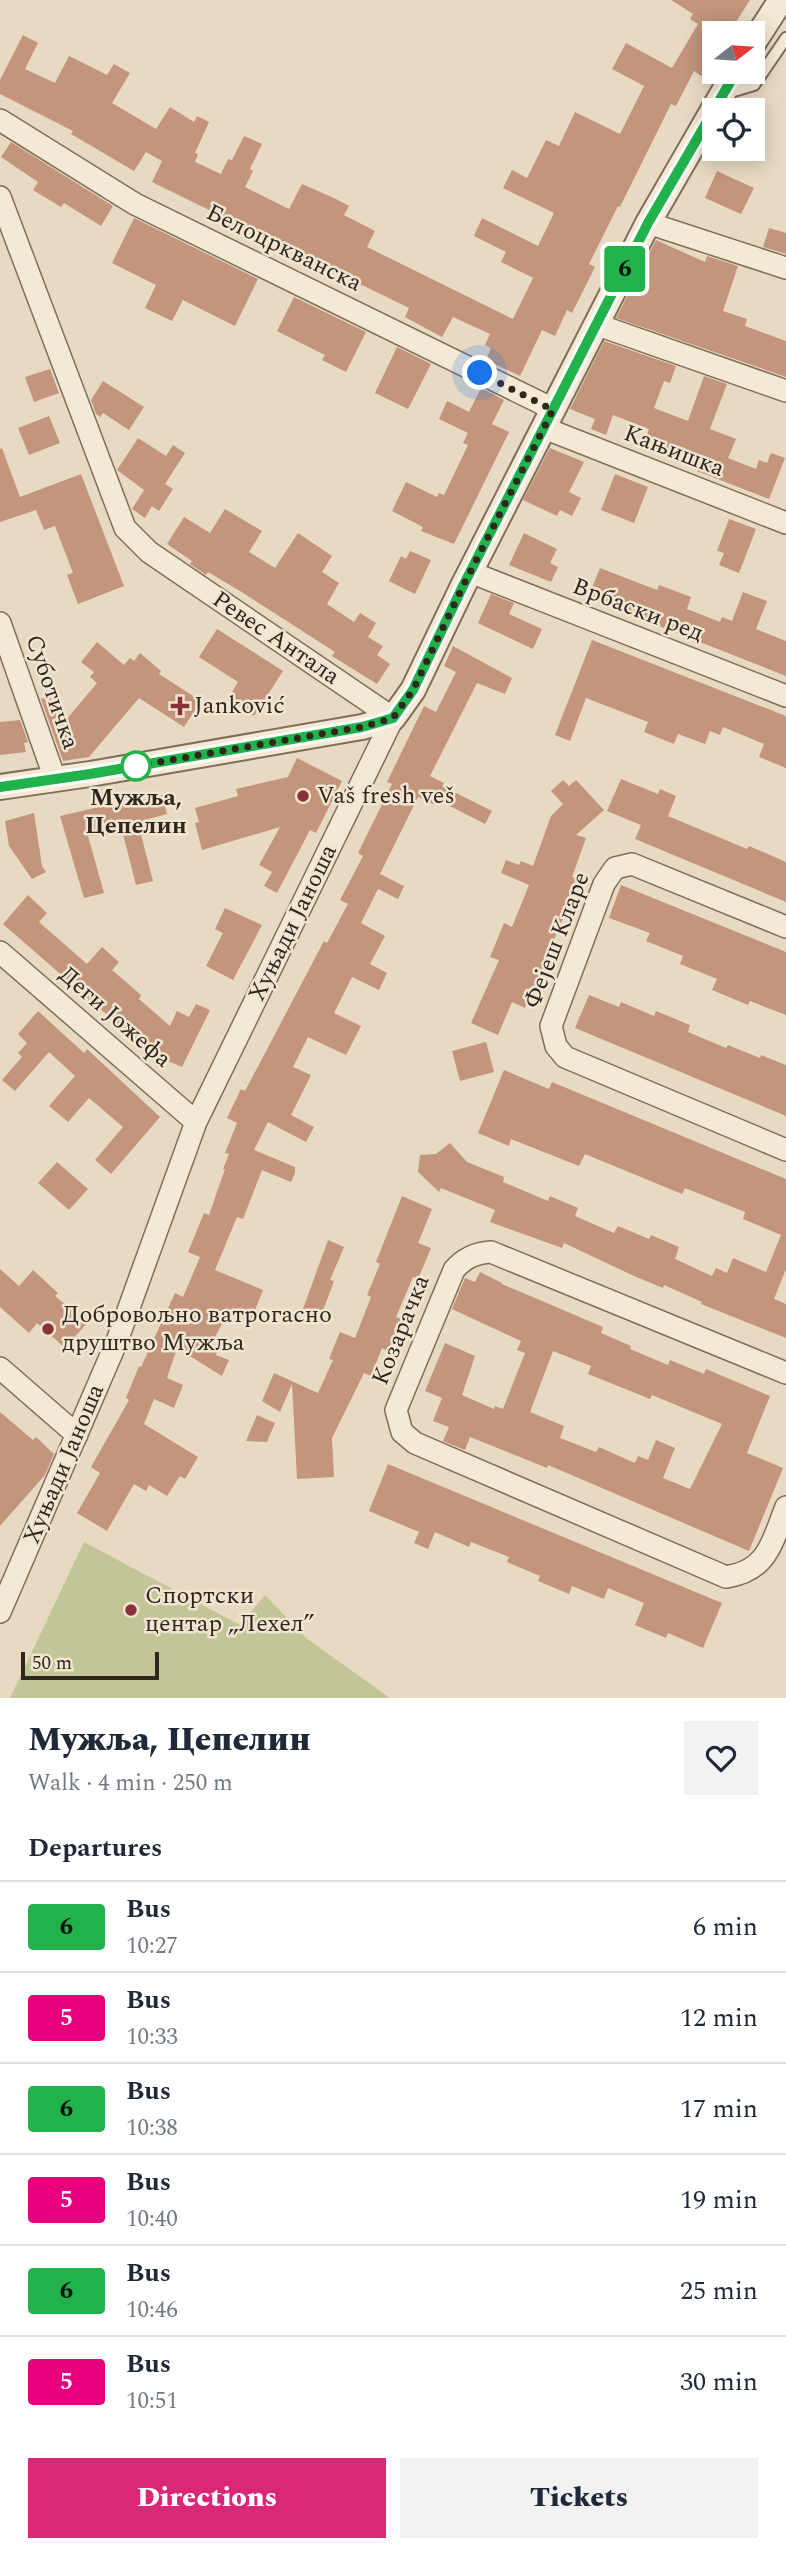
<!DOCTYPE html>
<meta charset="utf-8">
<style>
:root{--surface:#fff;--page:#f2f2f3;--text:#1f2937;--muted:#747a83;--line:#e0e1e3;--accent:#db2777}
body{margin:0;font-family:Spectral,serif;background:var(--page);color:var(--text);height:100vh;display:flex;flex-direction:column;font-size:26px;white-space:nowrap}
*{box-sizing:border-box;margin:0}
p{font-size:23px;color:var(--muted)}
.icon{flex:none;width:38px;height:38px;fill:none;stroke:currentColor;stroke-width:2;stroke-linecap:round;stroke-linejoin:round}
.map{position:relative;height:1698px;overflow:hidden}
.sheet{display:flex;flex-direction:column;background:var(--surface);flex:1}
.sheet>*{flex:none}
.badge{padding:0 14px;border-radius:5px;font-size:24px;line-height:46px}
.needle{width:46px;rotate:73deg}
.fabs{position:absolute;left:702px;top:21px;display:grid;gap:14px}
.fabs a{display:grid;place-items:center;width:63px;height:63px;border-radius:0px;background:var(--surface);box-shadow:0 4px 18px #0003;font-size:35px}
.scale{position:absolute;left:21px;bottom:18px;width:138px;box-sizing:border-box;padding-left:7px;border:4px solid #31261e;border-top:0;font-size:19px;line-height:24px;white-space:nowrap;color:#31261e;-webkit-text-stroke:5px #f0e5d1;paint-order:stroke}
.you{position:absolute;width:35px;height:35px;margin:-18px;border:5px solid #fff;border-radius:50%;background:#1a73e8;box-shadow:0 0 0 10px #1a73e833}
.map>.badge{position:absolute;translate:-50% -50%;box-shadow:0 0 0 4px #fff}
h2{padding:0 28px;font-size:26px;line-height:63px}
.round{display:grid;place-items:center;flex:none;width:74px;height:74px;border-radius:0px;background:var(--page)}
.overview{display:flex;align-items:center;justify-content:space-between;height:119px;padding:0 28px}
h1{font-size:33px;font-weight:800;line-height:52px}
.primary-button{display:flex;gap:14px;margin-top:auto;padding:14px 28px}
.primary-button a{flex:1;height:80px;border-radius:0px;background:var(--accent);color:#fff;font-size:28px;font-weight:800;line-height:80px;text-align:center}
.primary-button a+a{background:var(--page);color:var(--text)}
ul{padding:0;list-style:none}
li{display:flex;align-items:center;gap:21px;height:91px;padding:0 28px;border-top:2px solid var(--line)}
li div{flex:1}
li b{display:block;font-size:26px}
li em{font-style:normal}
li .badge{min-width:77px;font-weight:700;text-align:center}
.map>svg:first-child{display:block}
</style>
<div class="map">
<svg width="786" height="1698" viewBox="0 0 786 1698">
<rect width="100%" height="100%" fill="#e8dac2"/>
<!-- green -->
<path fill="#c2c598" d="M 84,1542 L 240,1625 L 265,1595 L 306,1638 L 390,1698 L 10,1698 Z"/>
<!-- building -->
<path fill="#c2957c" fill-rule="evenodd" d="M 671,0 L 750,0 L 729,33 L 714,33 L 714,58 L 703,77 L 694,71 L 676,106 L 671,104 L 620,207 L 618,206 L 589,264 L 595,267 L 572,313 L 567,310 L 555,336 L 542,330 L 520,376 L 486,360 L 491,348 L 485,345 L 490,334 L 453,317 L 442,337 L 405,317 L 409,308 L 152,182 L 162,161 L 146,152 L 134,171 L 71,134 L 73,131 L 0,94 L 0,80 L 23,35 L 38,43 L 25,69 L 55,83 L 69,56 L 107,75 L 114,64 L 130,73 L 112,103 L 156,129 L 170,107 L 194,122 L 197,116 L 209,122 L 195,153 L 198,154 L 195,162 L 221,174 L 228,159 L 232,160 L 244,136 L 262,144 L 250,169 L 253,171 L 245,187 L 289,209 L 302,184 L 334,198 L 349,206 L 344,215 L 375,231 L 367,247 L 513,319 L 533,278 L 501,262 L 506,252 L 474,236 L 482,218 L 538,246 L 554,213 L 503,188 L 512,170 L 527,178 L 546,140 L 559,146 L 575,112 L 620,134 L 644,86 L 612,69 L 626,43 L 672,68 L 698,24 L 690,19 L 693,14 Z
M 11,142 L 113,206 L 101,226 L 64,203 L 61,207 L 33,190 L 38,182 L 1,157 Z
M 717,171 L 754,188 L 741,214 L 705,198 Z
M 134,218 L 258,279 L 235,326 L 183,300 L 172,321 L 145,308 L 156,285 L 112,263 Z
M 769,228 L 786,233 L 786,254 L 763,247 Z
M 656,240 L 705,262 L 707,256 L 738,266 L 723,311 L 747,319 L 745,326 L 786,341 L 786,377 L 616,318 Z
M 294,297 L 366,332 L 346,372 L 322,360 L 325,355 L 277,331 Z
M 604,341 L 676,366 L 670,383 L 664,381 L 654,408 L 688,421 L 704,376 L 727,384 L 710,429 L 736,439 L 728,458 L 756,469 L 759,460 L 767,463 L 771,453 L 785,458 L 769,499 L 697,471 L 701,462 L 645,440 L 649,429 L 613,415 L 606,435 L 591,429 L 595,419 L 570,409 Z
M 397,347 L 431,364 L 408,409 L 375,393 Z
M 50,369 L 59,393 L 34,402 L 25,377 Z
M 103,381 L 144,407 L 129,430 L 103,413 L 100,417 L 96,414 L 91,400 Z
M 481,388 L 504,400 L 492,424 L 509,432 L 454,544 L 421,531 L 423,527 L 392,511 L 406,482 L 437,497 L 439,493 L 444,495 L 468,445 L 463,443 L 468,433 L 439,419 L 447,401 L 469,412 Z
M 49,416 L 60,443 L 29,455 L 18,428 Z
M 138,438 L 166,456 L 173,445 L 185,453 L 165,484 L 173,489 L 159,511 L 152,506 L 145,518 L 132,509 L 144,490 L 117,470 Z
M 2,448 L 20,497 L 81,474 L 124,586 L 78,604 L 67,575 L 73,573 L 55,526 L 44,530 L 36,510 L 0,522 L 0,449 Z
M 550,448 L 584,462 L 569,492 L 581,498 L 572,516 L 560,510 L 557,516 L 523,500 Z
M 615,474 L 648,487 L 634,523 L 601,510 Z
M 225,509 L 262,531 L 249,552 L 275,568 L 298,533 L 332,556 L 322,572 L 339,583 L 327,604 L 354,622 L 360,613 L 376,623 L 368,637 L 383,646 L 377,655 L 390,664 L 377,684 L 332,656 L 335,652 L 240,591 L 208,572 L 206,575 L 190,564 L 192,561 L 167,544 L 184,517 L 210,533 Z
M 729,519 L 756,529 L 739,573 L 719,565 L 724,553 L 717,551 Z
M 524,533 L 557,549 L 550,563 L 558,567 L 551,582 L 509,565 Z
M 410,551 L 431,560 L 415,594 L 389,581 L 401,556 L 406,559 Z
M 600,568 L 657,590 L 659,585 L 691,597 L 687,609 L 720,622 L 722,617 L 732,621 L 743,592 L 767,601 L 756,629 L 786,641 L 786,676 L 588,598 Z
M 491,594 L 514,603 L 509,614 L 542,629 L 533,649 L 478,623 Z
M 217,629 L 283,671 L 254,716 L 228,699 L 238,682 L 199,657 Z
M 592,640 L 786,716 L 786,768 L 759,757 L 764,744 L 723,727 L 720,735 L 710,731 L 705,744 L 678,734 L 674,744 L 644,732 L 648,722 L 586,698 L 570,741 L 555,735 Z
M 97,642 L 124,665 L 130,658 L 134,661 L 140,653 L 161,671 L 159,674 L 201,701 L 184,727 L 139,698 L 89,757 L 63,761 L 41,699 L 50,696 L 61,726 L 97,683 L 90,677 L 94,672 L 81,662 Z
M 453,646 L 512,678 L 505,694 L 477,683 L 430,776 L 444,783 L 442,786 L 492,811 L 485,824 L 436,799 L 433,804 L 418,797 L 380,874 L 404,886 L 398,899 L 378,889 L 361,923 L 385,936 L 370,964 L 387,973 L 379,990 L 352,977 L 334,1013 L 361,1026 L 346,1055 L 308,1037 L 293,1067 L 311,1075 L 291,1115 L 314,1127 L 306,1142 L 268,1122 L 254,1150 L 295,1167 L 295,1173 L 291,1182 L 262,1170 L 243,1219 L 237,1217 L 215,1270 L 263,1290 L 251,1320 L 229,1310 L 210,1347 L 218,1350 L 216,1355 L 229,1360 L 222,1376 L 177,1348 L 167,1378 L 183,1385 L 174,1408 L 154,1399 L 144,1424 L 198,1457 L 185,1479 L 180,1476 L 167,1496 L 149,1485 L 146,1491 L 134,1484 L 107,1531 L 77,1513 L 100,1473 L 91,1467 L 129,1400 L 126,1398 L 139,1366 L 141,1367 L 175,1293 L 183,1297 L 200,1257 L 188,1252 L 204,1213 L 209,1215 L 225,1169 L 223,1169 L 229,1154 L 225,1153 L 237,1123 L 227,1118 L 241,1089 L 245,1091 L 324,941 L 327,943 L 348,904 L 340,900 L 363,856 L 358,853 L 392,784 L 387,782 L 424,706 L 436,712 L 456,672 L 444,666 Z
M 20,720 L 28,742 L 24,743 L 26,752 L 0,755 L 0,722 Z
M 297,758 L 342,781 L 316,833 L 310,830 L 277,893 L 264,886 L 272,872 L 259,865 L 280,827 L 202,850 L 195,823 L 199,822 L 195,808 L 238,796 L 236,789 L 288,777 Z
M 621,779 L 658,794 L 660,789 L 676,796 L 668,816 L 747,849 L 749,846 L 786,862 L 786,902 L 635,839 L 641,825 L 607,811 Z
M 563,780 L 569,786 L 576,780 L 604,810 L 576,835 L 586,838 L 572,877 L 579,879 L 568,907 L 525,1008 L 512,1002 L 498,1035 L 471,1023 L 499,960 L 490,957 L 504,923 L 512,927 L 529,885 L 501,873 L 506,860 L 519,865 L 521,861 L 533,866 L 551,816 L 563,804 L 551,791 Z
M 162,795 L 167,814 L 145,820 L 146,825 L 139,827 L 153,881 L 136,885 L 123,834 L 88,836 L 104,893 L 84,898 L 60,816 L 112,804 L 113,808 Z
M 34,813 L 42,866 L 46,872 L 32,879 L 9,846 L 5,821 Z
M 621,885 L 786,952 L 786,1015 L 750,1001 L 748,1005 L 712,990 L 717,979 L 680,964 L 683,956 L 646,941 L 650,933 L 609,918 Z
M 28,895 L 47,913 L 39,922 L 87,964 L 102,947 L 119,962 L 112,970 L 141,995 L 139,999 L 170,1026 L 177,1011 L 189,1017 L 196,1004 L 210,1010 L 182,1067 L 138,1048 L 126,1037 L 129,1034 L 3,924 Z
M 225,908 L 262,925 L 233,980 L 206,966 L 223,933 L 215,929 Z
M 589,995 L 619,1007 L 621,1002 L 654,1016 L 656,1011 L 690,1025 L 688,1032 L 726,1048 L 728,1045 L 760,1058 L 761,1055 L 786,1065 L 786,1116 L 575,1028 Z
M 38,1011 L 84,1053 L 87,1049 L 160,1117 L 111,1174 L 95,1160 L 123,1127 L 89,1098 L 68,1122 L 49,1106 L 75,1076 L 49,1052 L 15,1091 L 2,1080 L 22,1057 L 18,1053 L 27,1043 L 18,1034 Z
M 486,1042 L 494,1072 L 460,1081 L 452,1051 Z
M 504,1070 L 549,1089 L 552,1082 L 786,1179 L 786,1269 L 774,1299 L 786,1304 L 786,1338 L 701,1304 L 702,1302 L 664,1285 L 663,1288 L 634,1276 L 564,1243 L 562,1248 L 490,1222 L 495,1210 L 441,1188 L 439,1192 L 418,1172 L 420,1155 L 436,1154 L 450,1143 L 467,1162 L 504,1177 L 503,1182 L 548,1201 L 550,1196 L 578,1208 L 575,1216 L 614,1233 L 618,1226 L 649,1239 L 651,1235 L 679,1247 L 675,1259 L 712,1276 L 716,1268 L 727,1273 L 733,1258 L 766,1272 L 781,1235 L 743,1219 L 745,1212 L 685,1188 L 682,1194 L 585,1154 L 579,1166 L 511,1139 L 509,1146 L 478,1133 Z
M 57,1162 L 88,1189 L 69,1210 L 38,1183 Z
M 402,1196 L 432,1209 L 418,1243 L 431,1248 L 418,1279 L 413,1277 L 396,1317 L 401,1319 L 388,1351 L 382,1348 L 371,1376 L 364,1373 L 332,1438 L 334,1477 L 297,1479 L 292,1384 L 280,1412 L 262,1401 L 274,1373 L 318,1393 L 333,1360 L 329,1359 L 340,1332 L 355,1338 L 371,1297 L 367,1295 L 380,1264 L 376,1262 Z
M 328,1240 L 344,1247 L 330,1280 L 334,1281 L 321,1316 L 303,1309 Z
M 0,1269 L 19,1286 L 33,1270 L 58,1293 L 55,1296 L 87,1323 L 65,1348 L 37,1323 L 29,1333 L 0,1307 Z
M 480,1272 L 502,1283 L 502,1284 L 603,1327 L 601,1333 L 631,1346 L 630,1349 L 668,1365 L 670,1360 L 704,1374 L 706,1369 L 770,1396 L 747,1453 L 783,1468 L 749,1551 L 548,1465 L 547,1468 L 470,1437 L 465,1450 L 443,1441 L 449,1427 L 433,1421 L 442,1398 L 425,1391 L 445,1343 L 475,1356 L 462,1395 L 494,1409 L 495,1406 L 503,1409 L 525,1353 L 517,1350 L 521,1341 L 452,1309 L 465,1278 L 475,1282 ZM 553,1351 L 591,1366 L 588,1374 L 650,1399 L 652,1395 L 722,1424 L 690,1489 L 663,1478 L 675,1448 L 656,1440 L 648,1460 L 638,1456 L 635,1463 L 599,1447 L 596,1452 L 560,1438 L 564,1426 L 530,1412 Z
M 0,1412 L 33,1440 L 36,1437 L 54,1454 L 45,1475 L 0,1526 Z
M 257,1415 L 275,1423 L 267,1442 L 246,1441 Z
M 388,1464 L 722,1603 L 703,1648 L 668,1633 L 666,1638 L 635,1625 L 644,1603 L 608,1588 L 604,1599 L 572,1586 L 569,1594 L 538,1581 L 540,1576 L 507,1562 L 509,1557 L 471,1542 L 469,1547 L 435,1532 L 428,1549 L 414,1543 L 419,1532 L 369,1511 Z"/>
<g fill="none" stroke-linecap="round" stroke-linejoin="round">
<!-- service casing -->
<g stroke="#806d5b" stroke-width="14">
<path id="service" d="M 727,93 L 754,85 L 786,38"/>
</g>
<!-- minor casing -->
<g stroke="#806d5b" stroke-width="24">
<path id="minor" d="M 0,120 L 135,204 L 553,409
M 0,197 L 125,528 L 149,552 L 393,718 L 196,1122 L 117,1341 L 0,1612
M 648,223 L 786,268
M 598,325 L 786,391
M 544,428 L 786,523
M 470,572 L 786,696
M 0,623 L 55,779
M 786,927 L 632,864 L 615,868 L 604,884 L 551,1026 L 556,1046 L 565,1057 L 786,1150
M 0,952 L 196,1122
M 0,1368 L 77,1435
M 786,1373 L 491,1252 C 475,1253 464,1258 454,1270 L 396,1410 L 402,1432 L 415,1443 L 726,1577 C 768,1571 772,1542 786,1507"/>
</g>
<!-- tertiary casing -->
<g stroke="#806d5b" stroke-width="28">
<path id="tertiary" d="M 752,45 L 781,0
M 0,787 L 90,774 L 362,727 L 393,718 L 413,690 L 463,586 L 648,223 L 735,72"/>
</g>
<!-- service -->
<use href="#service" stroke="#f4e9d4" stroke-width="10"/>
<!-- minor -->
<use href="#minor" stroke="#f4e9d4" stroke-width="21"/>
<!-- tertiary -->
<use href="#tertiary" stroke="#f4e9d4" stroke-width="24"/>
</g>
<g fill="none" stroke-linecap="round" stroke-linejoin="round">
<!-- line casing -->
<g stroke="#fff" stroke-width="16">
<path id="line" d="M 0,787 L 90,774 L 362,727 L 393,718 L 413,690 L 463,586 L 648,223 L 736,72"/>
</g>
<!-- line -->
<use href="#line" stroke="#22b24c" stroke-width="10"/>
<!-- walk -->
<path stroke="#31261e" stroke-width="7" stroke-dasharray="0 12.6" d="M 136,766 L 362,727 L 393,718 L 413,690 L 463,586 L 553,410 L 480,373"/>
</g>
<!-- markers -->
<g fill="#883238" stroke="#f0e5d1" stroke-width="2.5">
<path d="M176.5 695.5h7v7h7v7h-7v7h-7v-7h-7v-7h7z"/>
<circle cx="303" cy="796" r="7"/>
<circle cx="48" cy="1329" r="7"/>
<circle cx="131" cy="1610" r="7"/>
</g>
<circle fill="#fff" stroke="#22b24c" stroke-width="3.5" cx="136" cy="766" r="14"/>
<g text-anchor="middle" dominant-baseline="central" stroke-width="5" stroke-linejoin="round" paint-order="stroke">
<!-- street labels -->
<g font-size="24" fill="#31261e" stroke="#f0e5d1">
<text transform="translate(284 248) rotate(26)">Белоцркванска</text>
<text transform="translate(674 451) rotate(21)">Кањишка</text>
<text transform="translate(638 610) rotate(21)">Врбаски ред</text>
<text transform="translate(276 638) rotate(34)">Ревес Антала</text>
<text transform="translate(52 692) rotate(71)">Суботичка</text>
<text transform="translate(293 923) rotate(-64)">Хуњади Јаноша</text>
<text transform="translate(557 940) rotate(-69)">Фејеш Кларе</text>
<text transform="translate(115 1017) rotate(41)">Деги Јожефа</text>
<text transform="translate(401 1330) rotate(-68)">Козарачка</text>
<text transform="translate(64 1464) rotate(-67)">Хуњади Јаноша</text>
</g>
<!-- poi labels -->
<g font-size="24" fill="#31261e" stroke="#f0e5d1" text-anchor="start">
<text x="194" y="706">Janković</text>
<text x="317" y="796">Vaš fresh veš</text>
<text x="62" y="1315">Добровољно ватрогасно<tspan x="62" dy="28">друштво Мужља</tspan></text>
<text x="145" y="1596">Спортски<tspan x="145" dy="28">центар „Лехел”</tspan></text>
</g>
<!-- stop labels -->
<g font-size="24" font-weight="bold" fill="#31261e" stroke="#f0e5d1">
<text x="136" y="798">Мужља,<tspan x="136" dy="28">Цепелин</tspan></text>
</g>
</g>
</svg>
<div class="fabs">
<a><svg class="needle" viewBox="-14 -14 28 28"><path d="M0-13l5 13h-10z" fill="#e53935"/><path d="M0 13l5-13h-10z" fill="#747a83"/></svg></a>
<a><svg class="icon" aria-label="locate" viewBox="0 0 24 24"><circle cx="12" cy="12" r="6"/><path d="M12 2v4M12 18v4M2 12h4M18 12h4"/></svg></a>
</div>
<div class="scale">50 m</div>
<div class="you" style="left:480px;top:373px"></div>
<b class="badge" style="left:625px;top:269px;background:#22b24c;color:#111">6</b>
</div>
<section class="sheet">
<div class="overview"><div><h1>Мужља, Цепелин</h1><p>Walk · 4 min · 250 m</p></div><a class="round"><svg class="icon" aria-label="heart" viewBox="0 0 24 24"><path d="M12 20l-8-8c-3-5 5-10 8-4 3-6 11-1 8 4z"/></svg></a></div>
<h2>Departures</h2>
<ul>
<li><span class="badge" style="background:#22b24c;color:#111">6</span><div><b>Bus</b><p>10:27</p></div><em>6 min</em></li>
<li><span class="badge" style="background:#e6007e;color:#fff">5</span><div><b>Bus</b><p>10:33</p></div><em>12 min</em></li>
<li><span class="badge" style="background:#22b24c;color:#111">6</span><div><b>Bus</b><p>10:38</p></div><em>17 min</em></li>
<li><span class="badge" style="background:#e6007e;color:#fff">5</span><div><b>Bus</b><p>10:40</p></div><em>19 min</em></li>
<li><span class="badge" style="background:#22b24c;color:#111">6</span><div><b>Bus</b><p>10:46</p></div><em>25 min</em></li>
<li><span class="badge" style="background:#e6007e;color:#fff">5</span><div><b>Bus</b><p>10:51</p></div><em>30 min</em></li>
</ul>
<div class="primary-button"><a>Directions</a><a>Tickets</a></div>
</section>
